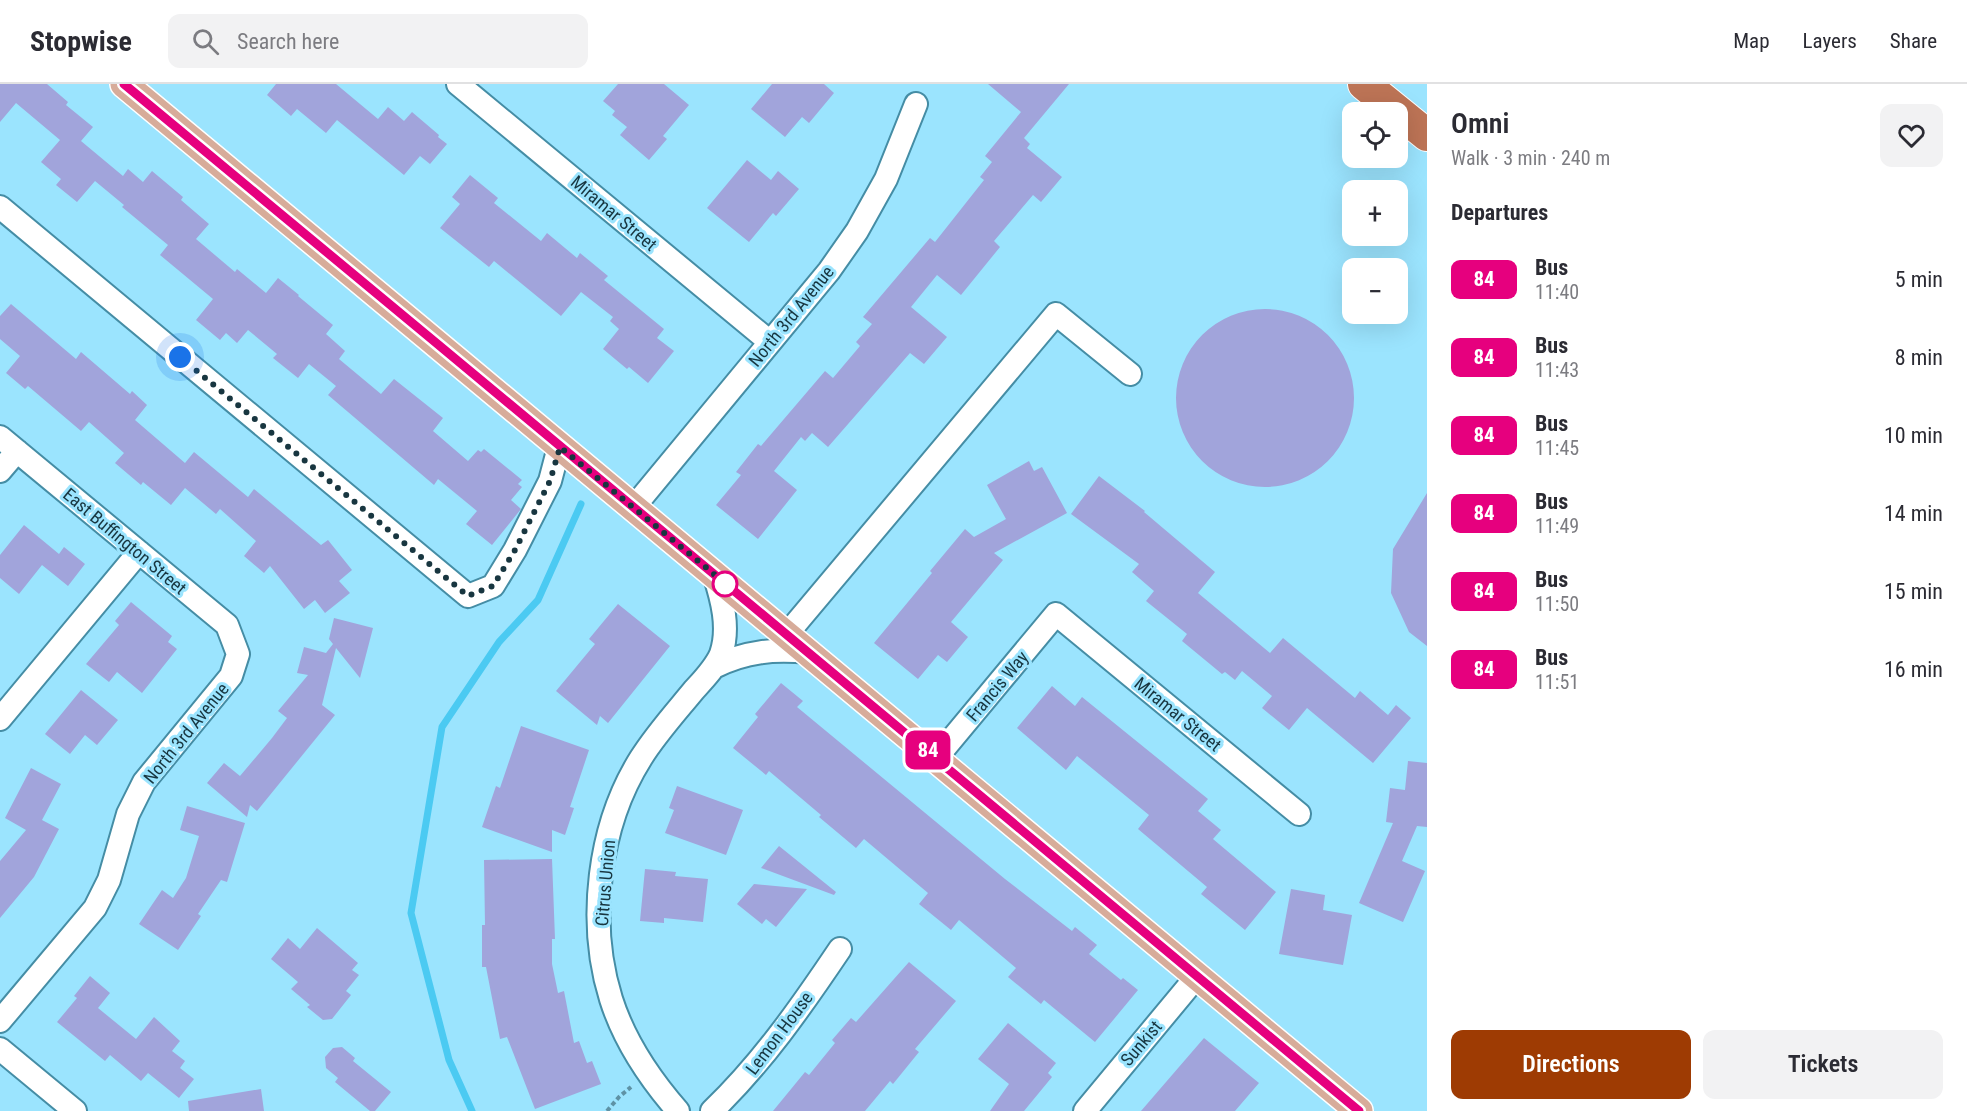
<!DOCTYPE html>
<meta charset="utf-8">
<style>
:root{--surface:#fff;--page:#f2f2f3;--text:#2b2b33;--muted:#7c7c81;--line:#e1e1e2;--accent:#9e3b03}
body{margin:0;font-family:"Roboto Condensed",sans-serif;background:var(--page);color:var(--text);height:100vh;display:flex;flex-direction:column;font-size:22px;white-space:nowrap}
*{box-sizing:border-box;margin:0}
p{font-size:20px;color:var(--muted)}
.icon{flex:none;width:33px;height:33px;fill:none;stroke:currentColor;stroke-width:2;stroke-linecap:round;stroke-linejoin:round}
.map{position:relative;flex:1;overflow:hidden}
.drawer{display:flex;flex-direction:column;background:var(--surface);width:540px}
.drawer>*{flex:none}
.badge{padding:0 12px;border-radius:9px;font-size:21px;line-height:39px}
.controls{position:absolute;left:1342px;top:18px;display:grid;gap:12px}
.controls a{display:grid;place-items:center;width:66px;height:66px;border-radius:12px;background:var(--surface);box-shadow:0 6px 24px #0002;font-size:30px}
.you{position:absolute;width:30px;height:30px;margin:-15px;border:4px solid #fff;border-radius:50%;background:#1a73e8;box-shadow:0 0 0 9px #1a73e833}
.map>.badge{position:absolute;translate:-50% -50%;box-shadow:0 0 0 3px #fff}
h2{padding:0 24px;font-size:22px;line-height:54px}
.round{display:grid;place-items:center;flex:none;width:63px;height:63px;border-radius:12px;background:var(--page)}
.overview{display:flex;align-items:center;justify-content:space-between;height:102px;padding:0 24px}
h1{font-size:28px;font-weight:600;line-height:45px}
.cta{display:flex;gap:12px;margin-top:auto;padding:12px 24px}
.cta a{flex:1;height:69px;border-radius:12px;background:var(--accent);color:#fff;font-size:24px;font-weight:600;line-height:69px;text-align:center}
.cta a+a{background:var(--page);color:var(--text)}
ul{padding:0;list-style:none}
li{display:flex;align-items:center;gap:18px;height:78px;padding:0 24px}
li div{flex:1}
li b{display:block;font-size:22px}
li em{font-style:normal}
li .badge{min-width:66px;font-weight:700;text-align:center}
header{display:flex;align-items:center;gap:36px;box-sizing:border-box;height:84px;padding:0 30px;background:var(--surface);border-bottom:2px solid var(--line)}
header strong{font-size:28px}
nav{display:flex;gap:33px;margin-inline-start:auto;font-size:21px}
.search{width:420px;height:54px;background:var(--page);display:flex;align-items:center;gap:15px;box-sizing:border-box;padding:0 21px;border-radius:12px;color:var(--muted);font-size:22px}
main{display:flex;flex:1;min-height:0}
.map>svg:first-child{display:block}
</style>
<header>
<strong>Stopwise</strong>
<div class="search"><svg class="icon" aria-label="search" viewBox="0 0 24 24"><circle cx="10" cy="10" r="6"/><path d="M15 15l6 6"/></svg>Search here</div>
<nav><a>Map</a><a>Layers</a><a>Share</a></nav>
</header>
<main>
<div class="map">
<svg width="1427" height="1027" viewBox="0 0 1427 1027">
<rect width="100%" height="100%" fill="#9be4fe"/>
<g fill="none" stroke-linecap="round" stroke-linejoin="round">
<!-- stream -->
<path stroke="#4bcaf2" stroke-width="7" d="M 472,1027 L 449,976 L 411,829 L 442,643 L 499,558 L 538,516 L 581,420"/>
</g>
<!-- building -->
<path fill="#a1a4db" d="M 0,0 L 47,0 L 68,18 L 66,21 L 93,43 L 81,57 L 123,92 L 128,85 L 143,98 L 152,87 L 183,113 L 181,116 L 209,140 L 196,155 L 235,188 L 237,185 L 266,209 L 278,194 L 299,211 L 298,212 L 333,241 L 326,250 L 345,267 L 339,275 L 381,310 L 394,295 L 443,334 L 433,347 L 468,377 L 478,366 L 481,368 L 484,365 L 522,396 L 518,400 L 522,403 L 511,416 L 521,425 L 492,461 L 466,440 L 477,427 L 438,395 L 434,401 L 328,311 L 336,302 L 309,280 L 298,294 L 273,274 L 277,270 L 248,246 L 237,259 L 226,249 L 220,256 L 196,236 L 213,215 L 160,171 L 168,161 L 122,123 L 124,121 L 95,97 L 77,118 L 56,101 L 61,95 L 41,78 L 60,56 L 16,19 L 0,38 Z
M 276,0 L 336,0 L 378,35 L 388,23 L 404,37 L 412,28 L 439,51 L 438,53 L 447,60 L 430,80 L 420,72 L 404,91 L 337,36 L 326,49 L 297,25 L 291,32 L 267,11 Z
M 618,0 L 664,0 L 689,21 L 663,52 L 667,55 L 649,76 L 620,51 L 627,43 L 612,31 L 615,27 L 603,17 Z
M 772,0 L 824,0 L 834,9 L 809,39 L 802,33 L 785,53 L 751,25 Z
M 988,0 L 1069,0 L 1024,54 L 1030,60 L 1027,64 L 1062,93 L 1041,118 L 1033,111 L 994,157 L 1000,163 L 961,211 L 937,191 L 911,223 L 947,253 L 924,280 L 910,269 L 828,363 L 812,349 L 805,357 L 801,353 L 774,387 L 797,406 L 758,455 L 716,421 L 741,391 L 736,388 L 758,360 L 761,362 L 825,287 L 833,294 L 860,262 L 856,258 L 872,240 L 863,233 L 930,154 L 935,158 L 984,96 L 980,93 L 992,78 L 985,72 L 1021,28 Z
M 747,76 L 771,96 L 778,87 L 799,105 L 776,132 L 773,129 L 749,158 L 707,124 Z
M 470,91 L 498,114 L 494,119 L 541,157 L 547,149 L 577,174 L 580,169 L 608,192 L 604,196 L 664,245 L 657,254 L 674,267 L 648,299 L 629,283 L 627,285 L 603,265 L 619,245 L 610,237 L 613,233 L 581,208 L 561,232 L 494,177 L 489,183 L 440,144 L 460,120 L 452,113 Z
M 11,220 L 76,275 L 81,268 L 130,310 L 132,307 L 147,321 L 135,336 L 185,379 L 194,368 L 248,413 L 254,405 L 321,461 L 328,456 L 352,486 L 339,497 L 350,509 L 325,529 L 315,516 L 304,525 L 270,482 L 264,489 L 244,472 L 256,457 L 220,425 L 216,430 L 185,404 L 171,421 L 143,398 L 141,401 L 115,379 L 124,369 L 89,338 L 81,347 L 28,302 L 25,305 L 6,289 L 20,272 L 0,255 L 0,232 Z
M1176 314a89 89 0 1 1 178 0a89 89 0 1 1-178 0Z
M 1029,377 L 1034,387 L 1042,383 L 1067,429 L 994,469 L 1003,476 L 951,538 L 968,553 L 947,578 L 938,571 L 918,595 L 874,559 L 932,489 L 930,487 L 965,445 L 974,453 L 1006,435 L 987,401 Z
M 1099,392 L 1145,427 L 1144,428 L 1215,488 L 1198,509 L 1270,569 L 1283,554 L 1355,614 L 1360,607 L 1388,631 L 1396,621 L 1411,634 L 1373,679 L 1307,624 L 1289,646 L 1262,624 L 1272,612 L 1242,587 L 1235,596 L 1225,588 L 1222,590 L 1182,557 L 1187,550 L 1146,517 L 1154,507 L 1132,488 L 1139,480 L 1071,430 Z
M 1427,409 L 1427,562 L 1409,548 L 1391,509 L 1393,465 Z
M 24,441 L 59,470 L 64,463 L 85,480 L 68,502 L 42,481 L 19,510 L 0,494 L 0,471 Z
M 131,518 L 172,552 L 168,558 L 177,565 L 142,609 L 117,588 L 109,598 L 86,580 L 119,541 L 115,537 Z
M 618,520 L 670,562 L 608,639 L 600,632 L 597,641 L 556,607 L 595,560 L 589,555 Z
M 334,534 L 373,544 L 360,594 L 336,564 L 322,621 L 335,631 L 257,727 L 250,721 L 247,733 L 207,699 L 224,679 L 240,692 L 272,654 L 287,634 L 278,627 L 308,591 L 297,589 L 304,563 L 326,569 L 333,560 L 329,555 Z
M 781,599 L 803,617 L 797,623 L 1005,795 L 1072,847 L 1075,843 L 1097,861 L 1089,870 L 1121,896 L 1123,894 L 1138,906 L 1095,958 L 1044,916 L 1041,920 L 1008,893 L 1016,884 L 959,836 L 951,846 L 919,820 L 928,809 L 864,755 L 856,764 L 819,733 L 821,731 L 769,687 L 766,691 L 733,664 L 758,633 L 755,630 Z
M 1052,602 L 1075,622 L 1082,613 L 1208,715 L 1198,727 L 1221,746 L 1213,755 L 1276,808 L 1245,846 L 1201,810 L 1207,803 L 1138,745 L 1149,731 L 1077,672 L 1066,686 L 1017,644 Z
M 81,606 L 118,636 L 97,661 L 85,651 L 70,670 L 45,650 Z
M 521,642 L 589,666 L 570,723 L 574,724 L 565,751 L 552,746 L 552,768 L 482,743 L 496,702 L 500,704 Z
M 1408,677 L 1427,679 L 1427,743 L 1417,742 L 1402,777 L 1425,787 L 1403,838 L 1359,819 L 1393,739 L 1386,738 L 1390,704 L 1405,706 Z
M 31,684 L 61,700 L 42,736 L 59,745 L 34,793 L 0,834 L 0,777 L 26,746 L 5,734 Z
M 677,702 L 743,726 L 726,771 L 665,749 L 674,726 L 669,724 Z
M 187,722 L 245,739 L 227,798 L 221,796 L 198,830 L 201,832 L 178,866 L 139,840 L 162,806 L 173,814 L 186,794 L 199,752 L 180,746 Z
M 779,762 L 836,808 L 834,811 L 761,784 Z
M 552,775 L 555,855 L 552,855 L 552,880 L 558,909 L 564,907 L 574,959 L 579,957 L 587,979 L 592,977 L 601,1000 L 535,1025 L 507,953 L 500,955 L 486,883 L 482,883 L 482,841 L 485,841 L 484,776 Z
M 645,785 L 676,788 L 675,792 L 708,795 L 703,838 L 664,834 L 664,839 L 640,837 Z
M 754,800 L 807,805 L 776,843 L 766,835 L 762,840 L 737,820 Z
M 1291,805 L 1325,811 L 1323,826 L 1352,831 L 1343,881 L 1279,870 Z
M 317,844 L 358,879 L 352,886 L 359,891 L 346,907 L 351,911 L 332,935 L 323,936 L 307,923 L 310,921 L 291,905 L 298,898 L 271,875 L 288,854 L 300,865 Z
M 909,878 L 956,917 L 915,965 L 919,968 L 893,1000 L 890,997 L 865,1027 L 773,1027 L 805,988 L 809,991 L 835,959 L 832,956 L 851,934 L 856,938 Z
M 90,892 L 110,909 L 98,924 L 136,955 L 154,933 L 180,957 L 172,967 L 185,977 L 180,984 L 194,995 L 179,1014 L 148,989 L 141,997 L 110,971 L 105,977 L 57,938 L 77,914 L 74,912 Z
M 1008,939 L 1056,979 L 1048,989 L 1052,993 L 1024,1027 L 990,1027 L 1009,1000 L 978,975 Z
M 1204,954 L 1259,999 L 1235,1027 L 1141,1027 Z
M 342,963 L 355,974 L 353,977 L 391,1008 L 375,1027 L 370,1027 L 335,998 L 338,994 L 326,984 L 325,973 L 333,964 Z
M 261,1005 L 264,1027 L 189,1027 L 188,1017 Z"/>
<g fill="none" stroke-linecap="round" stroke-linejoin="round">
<!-- minor casing -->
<g stroke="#458da5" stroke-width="26">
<path id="minor" d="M 458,0 L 770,258
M 0,123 L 468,512 L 493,502 L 515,466 L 550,397 L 559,363
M 0,353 L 227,541 L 238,570 L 231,592 L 144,698 L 128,730 L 109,796 L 95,824 L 0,937
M 0,387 L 17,367
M 633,424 L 829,187 L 857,147 L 886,95 L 916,20
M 787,550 L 1056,230 L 1130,290
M 714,583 C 746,567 774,565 808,568
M 0,635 L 139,468
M 937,673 L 1056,530 L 1299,730
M 0,965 L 75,1027
M 678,1027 C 650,995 624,956 611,915 C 587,838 598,742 641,674 C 656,650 676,628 694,606 C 704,595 715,584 721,570 C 730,544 722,515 714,490
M 712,1027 C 762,979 801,923 840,865
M 1085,1027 L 1198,891"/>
</g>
<!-- major casing -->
<g stroke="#fff" stroke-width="30">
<path id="major" d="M 124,0 C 535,343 949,682 1359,1027"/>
</g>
<!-- highway casing -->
<g stroke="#fff" stroke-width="34">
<path id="highway" d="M 1364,0 L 1427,51"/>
</g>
<!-- path -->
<path stroke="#5e92a5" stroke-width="4" stroke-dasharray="4.5 3" stroke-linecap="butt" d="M 607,1027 L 619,1013 L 631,1003"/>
<!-- minor -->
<use href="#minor" stroke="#fff" stroke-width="22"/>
<!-- major -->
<use href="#major" stroke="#d7ac9a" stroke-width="27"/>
<!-- highway -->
<use href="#highway" stroke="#bd7456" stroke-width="32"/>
</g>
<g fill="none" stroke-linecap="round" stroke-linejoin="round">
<!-- line casing -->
<g stroke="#fff" stroke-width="14">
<path id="line" d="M 124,0 C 536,342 949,683 1359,1027"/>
</g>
<!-- line -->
<use href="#line" stroke="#e6007e" stroke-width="9"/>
<!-- walk -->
<path stroke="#183640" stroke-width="6" stroke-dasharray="0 10.8" d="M 180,273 L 468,512 L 493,502 L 515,466 L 550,397 L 560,363 L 714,490 L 718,505 L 725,500"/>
</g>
<!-- markers -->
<circle fill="#fff" stroke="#e6007e" stroke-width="3" cx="725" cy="500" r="12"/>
<g text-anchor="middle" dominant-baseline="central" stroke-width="6" stroke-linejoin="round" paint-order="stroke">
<!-- street labels -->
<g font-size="18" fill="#183640" stroke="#9be4fe">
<text transform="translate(614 129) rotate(40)">Miramar Street</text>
<text transform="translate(791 232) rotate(-51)">North 3rd Avenue</text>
<text transform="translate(125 457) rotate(40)">East Buffington Street</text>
<text transform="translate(997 602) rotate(-50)">Francis Way</text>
<text transform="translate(1178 630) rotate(39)">Miramar Street</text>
<text transform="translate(186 649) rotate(-51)">North 3rd Avenue</text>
<text transform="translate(605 799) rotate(-85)">Citrus Union</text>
<text transform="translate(779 949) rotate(-53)">Lemon House</text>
<text transform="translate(1141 959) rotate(-50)">Sunkist</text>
</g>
</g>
</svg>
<div class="controls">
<a><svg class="icon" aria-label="locate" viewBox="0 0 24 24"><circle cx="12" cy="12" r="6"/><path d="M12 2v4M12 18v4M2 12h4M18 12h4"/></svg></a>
<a>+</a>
<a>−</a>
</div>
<div class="you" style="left:180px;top:273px"></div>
<b class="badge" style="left:928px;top:666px;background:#e6007e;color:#fff">84</b>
</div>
<section class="drawer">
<div class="overview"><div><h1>Omni</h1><p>Walk · 3 min · 240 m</p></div><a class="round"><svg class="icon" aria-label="heart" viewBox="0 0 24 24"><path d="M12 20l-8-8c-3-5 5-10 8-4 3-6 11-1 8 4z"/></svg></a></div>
<h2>Departures</h2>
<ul>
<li><span class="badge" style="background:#e6007e;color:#fff">84</span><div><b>Bus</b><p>11:40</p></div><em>5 min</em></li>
<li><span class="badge" style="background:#e6007e;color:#fff">84</span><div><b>Bus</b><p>11:43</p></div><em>8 min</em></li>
<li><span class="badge" style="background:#e6007e;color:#fff">84</span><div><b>Bus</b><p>11:45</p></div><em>10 min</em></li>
<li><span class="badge" style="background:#e6007e;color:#fff">84</span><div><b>Bus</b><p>11:49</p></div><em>14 min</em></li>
<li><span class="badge" style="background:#e6007e;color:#fff">84</span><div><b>Bus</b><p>11:50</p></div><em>15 min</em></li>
<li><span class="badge" style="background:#e6007e;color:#fff">84</span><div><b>Bus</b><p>11:51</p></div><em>16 min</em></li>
</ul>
<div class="cta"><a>Directions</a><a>Tickets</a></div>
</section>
</main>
